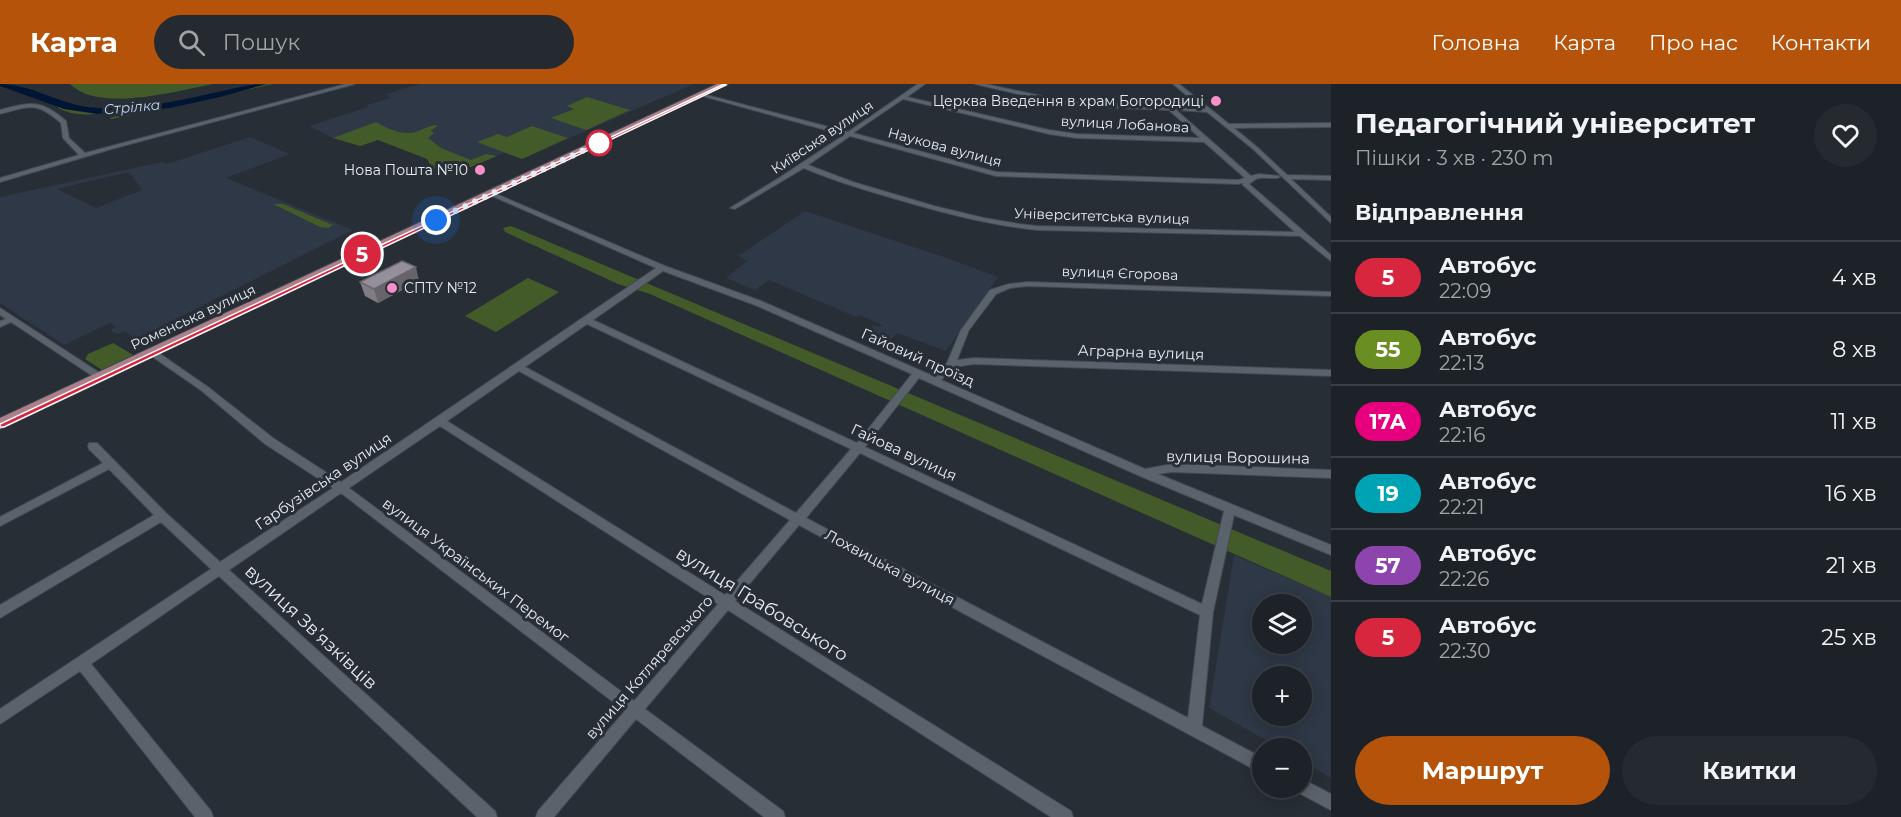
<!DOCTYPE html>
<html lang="uk">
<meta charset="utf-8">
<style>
:root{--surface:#1d2228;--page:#252a30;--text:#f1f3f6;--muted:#a0a4a8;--line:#3b3f45;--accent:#b45309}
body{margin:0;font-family:Montserrat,sans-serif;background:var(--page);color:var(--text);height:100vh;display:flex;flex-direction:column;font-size:22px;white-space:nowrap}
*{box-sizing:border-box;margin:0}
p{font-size:20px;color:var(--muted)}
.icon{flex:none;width:33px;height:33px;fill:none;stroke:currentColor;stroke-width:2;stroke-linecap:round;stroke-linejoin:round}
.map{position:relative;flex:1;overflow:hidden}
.drawer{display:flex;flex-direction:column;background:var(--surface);width:570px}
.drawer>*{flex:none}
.badge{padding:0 12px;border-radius:20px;font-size:21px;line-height:39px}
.buttons{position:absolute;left:1252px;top:510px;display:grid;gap:12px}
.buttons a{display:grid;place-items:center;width:60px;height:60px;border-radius:50%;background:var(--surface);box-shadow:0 3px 15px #0003,0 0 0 2px var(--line);font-size:30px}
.you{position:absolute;width:30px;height:30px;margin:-15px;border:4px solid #fff;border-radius:50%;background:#1a73e8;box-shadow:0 0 0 9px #1a73e833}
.map>.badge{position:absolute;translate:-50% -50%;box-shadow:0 0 0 3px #fff}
h2{padding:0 24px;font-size:22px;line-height:54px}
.round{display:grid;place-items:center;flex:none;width:63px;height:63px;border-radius:32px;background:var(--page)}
.overview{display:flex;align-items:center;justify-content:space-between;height:102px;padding:0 24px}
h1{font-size:28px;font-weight:700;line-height:45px}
.action{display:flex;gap:12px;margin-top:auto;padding:12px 24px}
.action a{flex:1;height:69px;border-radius:36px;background:var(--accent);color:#fff;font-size:24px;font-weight:700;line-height:69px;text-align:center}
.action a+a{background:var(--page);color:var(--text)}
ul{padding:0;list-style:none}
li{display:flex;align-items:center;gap:18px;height:72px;padding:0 24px;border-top:2px solid var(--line)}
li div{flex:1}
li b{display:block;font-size:22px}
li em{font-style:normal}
li .badge{min-width:66px;font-weight:700;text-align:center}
header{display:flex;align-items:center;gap:36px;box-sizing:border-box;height:84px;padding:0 30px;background:var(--accent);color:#fff}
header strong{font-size:28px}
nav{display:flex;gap:33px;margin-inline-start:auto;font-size:21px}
.search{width:420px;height:54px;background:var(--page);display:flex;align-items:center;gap:15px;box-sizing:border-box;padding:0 21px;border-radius:33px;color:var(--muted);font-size:22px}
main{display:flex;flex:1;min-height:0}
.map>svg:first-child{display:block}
</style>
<header>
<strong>Карта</strong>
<div class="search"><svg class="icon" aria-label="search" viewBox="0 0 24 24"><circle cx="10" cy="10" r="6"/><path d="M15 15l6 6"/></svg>Пошук</div>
<nav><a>Головна</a><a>Карта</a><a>Про нас</a><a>Контакти</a></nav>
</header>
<main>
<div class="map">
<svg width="1331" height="733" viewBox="0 0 1331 733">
<rect width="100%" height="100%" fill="#272e36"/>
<!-- built -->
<path fill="#2e3846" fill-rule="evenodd" d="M 420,0 L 694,0 L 522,75 L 504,69 L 459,88 L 442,90 L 431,82 L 427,75 L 378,56 L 360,62 L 333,54 L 309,42 L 368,23 L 367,21 L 390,14 L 386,10 Z
M 250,53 L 290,70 L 226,94 L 353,146 L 136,255 L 124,247 L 117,250 L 110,246 L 116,243 L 110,239 L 64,261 L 0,219 L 0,113 L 162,78 L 167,80 ZM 129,88 L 142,106 L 96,124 L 57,105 Z
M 805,127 L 944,173 L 998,193 L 946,267 L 897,249 L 884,262 L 861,253 L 874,241 L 880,243 L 882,241 L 859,231 L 856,233 L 769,196 L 755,206 L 726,194 L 747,177 L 738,172 Z
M 1234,471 L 1331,513 L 1331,694 L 1302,677 L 1302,664 L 1280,664 L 1209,624 ZM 1263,520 L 1302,520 L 1302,560 L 1263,560 ZM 1263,592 L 1302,592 L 1302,632 L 1263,632 Z"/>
<!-- green -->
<path fill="#425b29" d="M 70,0 L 213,0 C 177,7 98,29 70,0 Z
M 260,0 L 273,0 L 112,35 L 109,34 L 134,28 C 111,26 76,38 56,22 C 70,24 84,27 98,27 C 146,27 213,14 260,0 Z
M 587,13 L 630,26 L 586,46 L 551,34 L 574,25 L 567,22 Z
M 376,38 C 384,43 399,50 409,49 C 419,49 427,41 438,41 L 431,47 L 434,49 L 428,54 L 441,64 L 471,76 L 486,70 L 497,72 L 459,88 L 442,90 L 431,82 L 427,75 L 378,56 L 360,62 L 333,54 Z
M 532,42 L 568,54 L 522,75 L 477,58 L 498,50 L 507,53 Z
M 273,120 L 283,120 L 333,141 L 328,144 L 320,143 Z
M 511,142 L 1331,487 L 1331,513 L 650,210 L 618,200 L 505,148 L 503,144 Z
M 528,194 L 559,208 L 496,248 L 465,232 Z
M 113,259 L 133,271 L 102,286 L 85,275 L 88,270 Z"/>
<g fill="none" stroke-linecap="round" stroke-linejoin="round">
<!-- river -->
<path fill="#001534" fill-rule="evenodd" d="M 0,0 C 33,0 63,23 98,24 C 134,25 169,19 204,11 C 225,7 246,0 267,0 L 220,13 L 170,24 L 97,30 L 64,25 L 0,2 Z"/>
<!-- minor casing -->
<g stroke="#444951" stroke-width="2">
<path id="minor" d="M 346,0 L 355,0 L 115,64 L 0,98 L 0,94 L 79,71 L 63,54 L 61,39 C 36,17 30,22 0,30 L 0,26 C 30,18 41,15 66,37 L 69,54 L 85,69 Z
M 918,0 L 925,0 L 907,13 L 1049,46 L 1077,50 L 1200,54 L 1169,26 L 1070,22 L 975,0 L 985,0 L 1070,18 L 1169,21 L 1202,24 L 1173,0 L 1179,0 L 1229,40 L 1331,39 L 1331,43 L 1234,44 L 1257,63 L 1287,91 L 1331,92 L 1331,96 L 1291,95 L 1331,133 L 1331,139 L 1253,65 L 1207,28 L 1176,26 L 1251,92 L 1259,90 L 1279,92 L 1280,93 C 1273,96 1264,92 1256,95 C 1254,96 1252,98 1249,100 L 1331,171 L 1331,177 L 1300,152 L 1037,146 C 989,141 943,129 896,115 C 865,106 834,97 804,84 L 735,125 L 730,124 L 779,94 L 844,51 L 699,11 L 699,9 L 848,48 ZM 903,15 L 1049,50 L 1077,54 L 1204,58 L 1245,94 L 1238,96 L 996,88 L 853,49 ZM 850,52 L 996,92 L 1238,100 L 1243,99 L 1243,101 L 1295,148 L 1037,142 L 1019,140 L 984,134 L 934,122 L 853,98 L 808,81 Z
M 490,109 L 494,109 L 665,182 L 761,217 L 933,292 L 947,279 L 961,246 L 990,206 L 1009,200 L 1028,198 L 1331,208 L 1331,212 L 1028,202 L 1010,204 L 996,210 L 969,246 L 957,276 L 974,274 L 1331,286 L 1331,292 L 974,280 L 954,283 L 941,296 L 1145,385 L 1172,380 L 1331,386 L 1331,394 L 1172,388 L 1158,390 L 1331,461 L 1331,471 L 1234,431 L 1213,528 L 1202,642 L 1263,674 L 1263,690 L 799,441 L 735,517 L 1071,727 L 1073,733 L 1051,733 L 728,526 L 645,625 L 783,727 L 785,733 L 764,733 L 636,635 L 554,733 L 536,733 L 538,727 L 625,627 L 341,409 L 229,486 L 495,727 L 497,733 L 477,733 L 219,492 L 91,580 L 211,727 L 213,733 L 195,733 L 80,587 L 0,640 L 0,625 L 211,485 L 161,438 L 0,534 L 0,521 L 154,431 L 109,385 L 0,442 L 0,433 L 103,379 L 89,365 L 88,362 L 89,359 L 97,359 L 166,429 L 220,478 L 333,404 L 265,360 L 202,307 L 150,271 L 148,269 L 150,267 L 156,267 L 208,303 L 273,354 L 341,398 L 656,184 L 490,111 ZM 663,187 L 755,221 L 912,290 L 857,359 L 593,236 ZM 587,240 L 851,365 L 796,429 L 525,283 ZM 519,287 L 790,436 L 725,511 L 447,337 ZM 919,294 L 1140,392 L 1224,427 L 1202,520 L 865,363 ZM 440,342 L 718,520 L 634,617 L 349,404 ZM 860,369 L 1200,531 L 1188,634 L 806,434 Z
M 0,224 L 103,291 L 105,293 L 103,295 L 97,295 L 11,238 L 0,243 L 0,237 L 6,235 L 0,231 Z
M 1302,695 L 1331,710 L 1331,726 L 1297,708 L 1295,704 L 1302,704 Z"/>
</g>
<!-- primary casing -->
<g stroke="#444951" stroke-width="2">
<path id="primary" d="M 717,0 L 728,0 L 0,345 L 0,334 Z"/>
</g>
<!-- minor -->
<use href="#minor" fill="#5a626c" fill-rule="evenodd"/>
<!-- primary -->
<use href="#primary" fill="#ab7f89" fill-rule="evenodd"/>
</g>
<!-- wall -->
<path fill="#807b85" d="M 419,197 L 378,219 L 365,212 L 360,198 Z"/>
<!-- shaded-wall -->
<path fill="#68646c" d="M 416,183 L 419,197 L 378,219 L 374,205 Z"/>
<!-- building -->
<path fill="#958f9b" stroke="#68646c" stroke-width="1.5" d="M 402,177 L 416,183 L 374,205 L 360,198 Z"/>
<!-- line -->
<path fill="#d7263d" stroke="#fff" stroke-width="1.5" d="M 724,0 L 726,1 L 4,343 L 0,343 L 0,340 Z"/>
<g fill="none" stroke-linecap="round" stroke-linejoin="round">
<!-- walk -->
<path stroke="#e7ebf1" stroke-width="6" stroke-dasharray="0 10.8" d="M 436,136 L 599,59"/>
</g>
<!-- markers -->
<g fill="#f98fc9" stroke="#272e36" stroke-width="2">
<circle cx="1216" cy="17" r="6"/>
<circle cx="480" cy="86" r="6"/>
<circle cx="392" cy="204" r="6"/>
</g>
<circle fill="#fff" stroke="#d7263d" stroke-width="3" cx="599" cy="59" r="12"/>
<g text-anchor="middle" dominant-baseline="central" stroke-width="6" stroke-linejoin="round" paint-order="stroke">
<!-- far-poi labels -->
<g font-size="14" fill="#e7ebf1" stroke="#272e36" text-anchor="end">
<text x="1204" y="17">Церква Введення в храм Богородиці</text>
<text x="468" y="86">Нова Пошта №10</text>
<text x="404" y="204" text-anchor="start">СПТУ №12</text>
</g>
<!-- far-water labels -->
<g font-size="14" font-style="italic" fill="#c0d6f3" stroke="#272e36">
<text transform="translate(132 23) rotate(-5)">Стрілка</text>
</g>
<!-- far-street labels -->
<g font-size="14" fill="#e7ebf1" stroke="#272e36">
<text transform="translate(1125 40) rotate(3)">вулиця Лобанова</text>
<text transform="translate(822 53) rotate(-34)">Київська вулиця</text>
<text transform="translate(945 63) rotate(15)">Наукова вулиця</text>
<text transform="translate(1102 132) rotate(2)">Університетська вулиця</text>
<text transform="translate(1120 189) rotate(2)">вулиця Єгорова</text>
<text transform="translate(193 233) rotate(-25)">Роменська вулиця</text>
</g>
<!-- street labels -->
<g font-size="15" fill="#e7ebf1" stroke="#272e36">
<text transform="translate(1141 268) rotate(2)">Аграрна вулиця</text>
<text transform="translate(918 273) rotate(24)">Гайовий проїзд</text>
<text transform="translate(904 368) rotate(25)">Гайова вулиця</text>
<text transform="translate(1238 373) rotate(1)">вулиця Ворошина</text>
<text transform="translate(323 397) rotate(-34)">Гарбузівська вулиця</text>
<text transform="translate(890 483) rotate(28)">Лохвицька вулиця</text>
<text transform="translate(476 486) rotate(37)">вулиця Українських Перемог</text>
<text transform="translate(649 583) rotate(-49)">вулиця Котляревського</text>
</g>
<!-- near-street labels -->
<g font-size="18" fill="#e7ebf1" stroke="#272e36">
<text transform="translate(762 520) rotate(32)">вулиця Грабовського</text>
<text transform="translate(311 543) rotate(43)">вулиця Звʼязківців</text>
</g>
</g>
</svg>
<div class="buttons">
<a><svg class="icon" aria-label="layers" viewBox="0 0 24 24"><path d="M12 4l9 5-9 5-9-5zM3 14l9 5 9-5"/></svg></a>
<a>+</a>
<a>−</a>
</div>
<div class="you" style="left:436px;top:136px"></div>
<b class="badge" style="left:362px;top:170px;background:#d7263d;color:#fff">5</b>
</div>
<section class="drawer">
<div class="overview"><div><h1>Педагогічний університет</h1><p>Пішки · 3 хв · 230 m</p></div><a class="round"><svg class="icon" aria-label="heart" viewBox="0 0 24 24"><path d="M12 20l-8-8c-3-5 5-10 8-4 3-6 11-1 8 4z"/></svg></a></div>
<h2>Відправлення</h2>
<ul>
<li><span class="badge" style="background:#d7263d;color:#fff">5</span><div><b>Автобус</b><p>22:09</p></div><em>4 хв</em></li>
<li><span class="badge" style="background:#6b8e23;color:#fff">55</span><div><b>Автобус</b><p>22:13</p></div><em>8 хв</em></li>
<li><span class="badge" style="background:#e6007e;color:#fff">17А</span><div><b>Автобус</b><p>22:16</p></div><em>11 хв</em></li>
<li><span class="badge" style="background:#00a3b4;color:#fff">19</span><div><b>Автобус</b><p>22:21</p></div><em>16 хв</em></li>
<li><span class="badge" style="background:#8e44ad;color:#fff">57</span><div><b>Автобус</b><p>22:26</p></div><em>21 хв</em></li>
<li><span class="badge" style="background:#d7263d;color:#fff">5</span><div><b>Автобус</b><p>22:30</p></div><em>25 хв</em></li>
</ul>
<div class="action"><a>Маршрут</a><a>Квитки</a></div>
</section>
</main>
